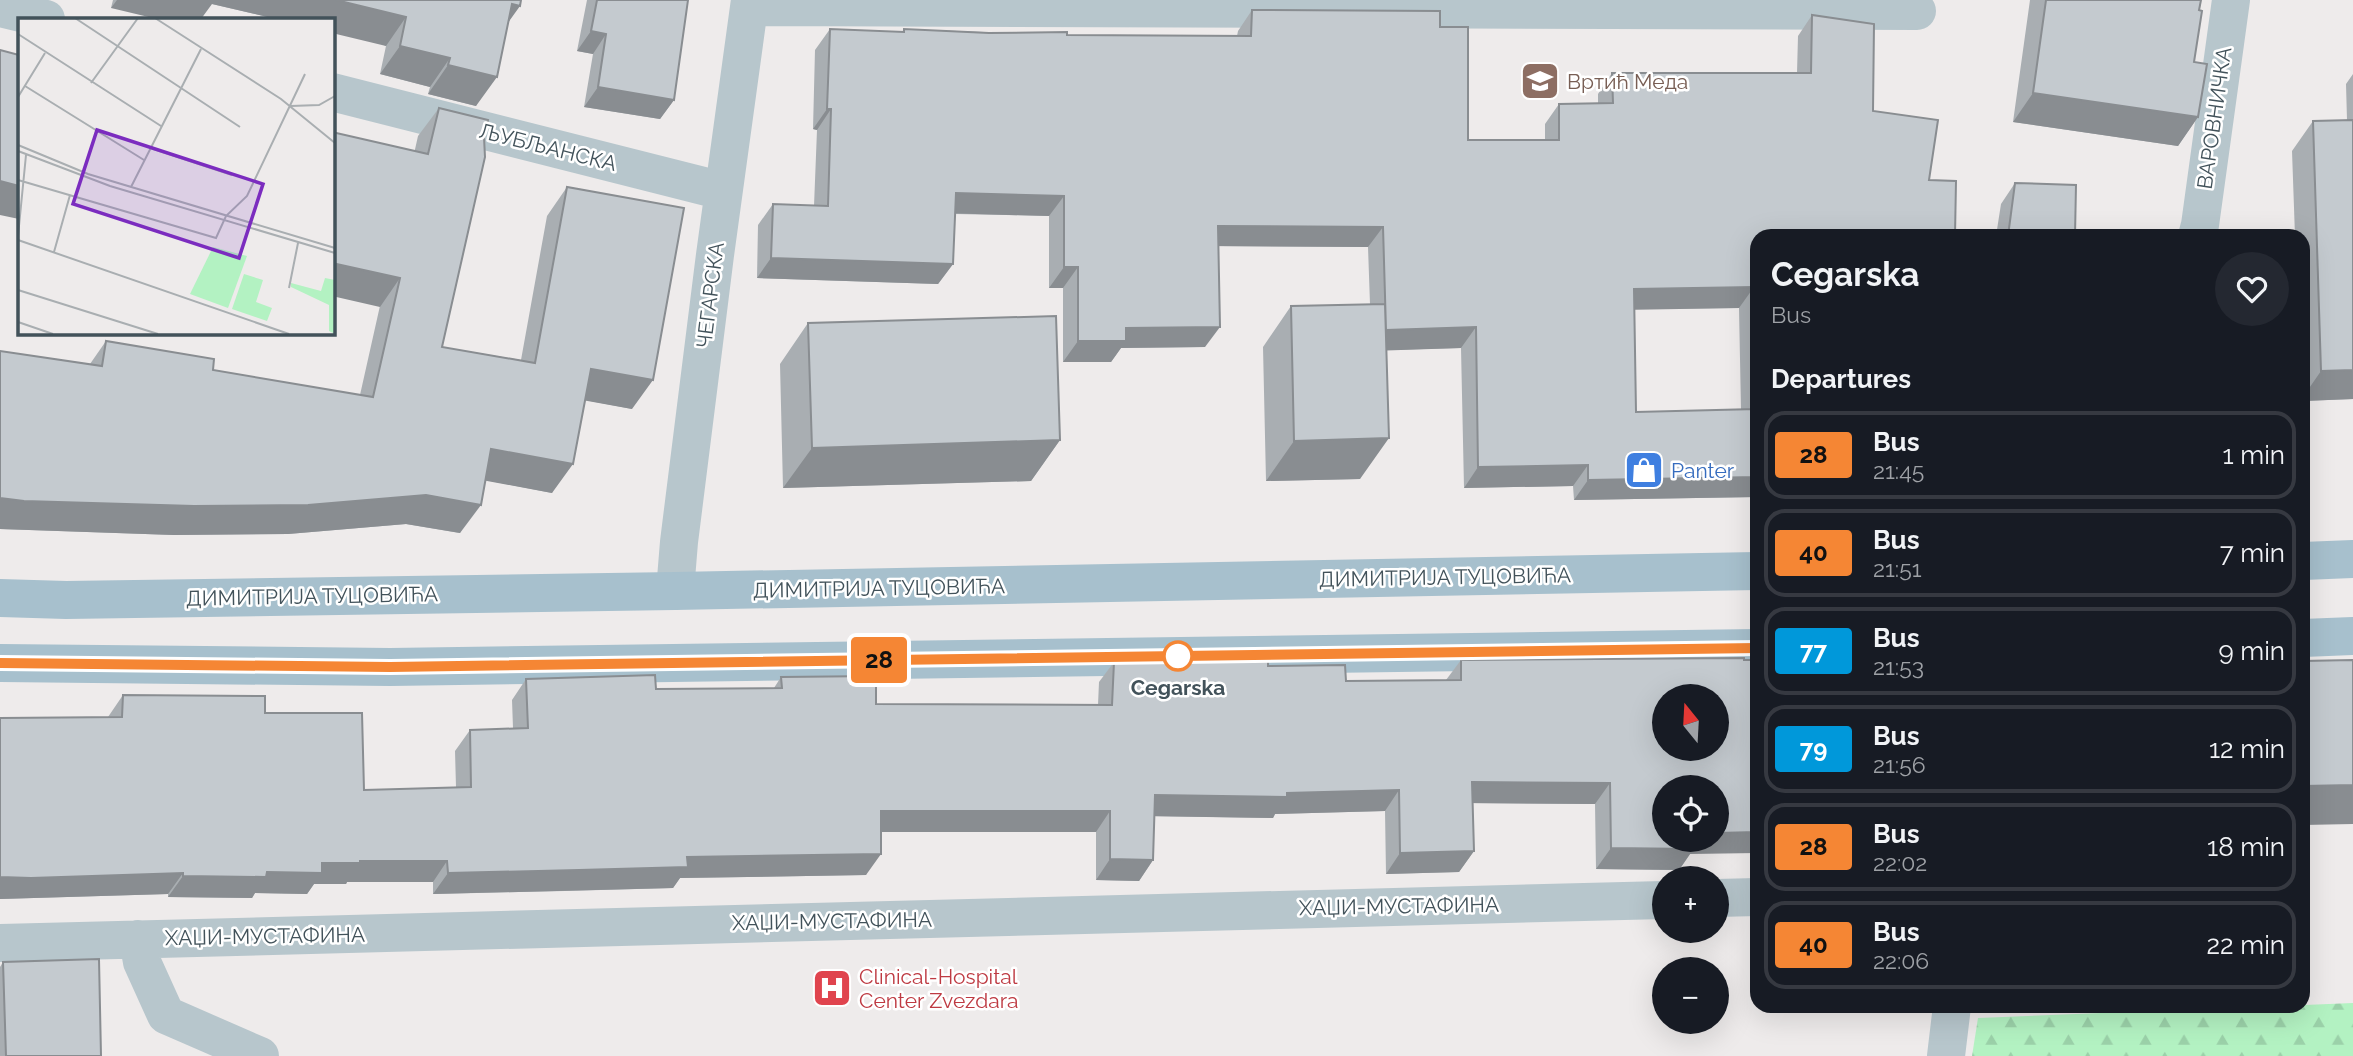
<!DOCTYPE html>
<meta charset="utf-8">
<style>
:root{--surface:#171b24;--page:#242831;--text:#f1f3f6;--muted:#9ea1a6;--line:#363941}
body{margin:0;font-family:Raleway,sans-serif;background:var(--page);color:var(--text);height:100vh;display:flex;flex-direction:column;font-size:26px;white-space:nowrap}
*{box-sizing:border-box;margin:0}
p{font-size:23px;color:var(--muted)}
.icon{flex:none;width:38px;height:38px;fill:none;stroke:currentColor;stroke-width:2;stroke-linecap:round;stroke-linejoin:round}
.map{position:relative;flex:1;overflow:hidden}
.details{position:absolute;left:1750px;top:229px;width:560px;height:784px;display:flex;flex-direction:column;background:var(--surface);border-radius:21px;box-shadow:0 7px 28px #0002}
.details>*{flex:none}
.badge{padding:0 14px;border-radius:5px;font-size:24px;line-height:46px}
.needle{width:46px;rotate:342deg}
.controls{position:absolute;left:1652px;top:684px;display:grid;gap:14px}
.controls a{display:grid;place-items:center;width:77px;height:77px;border-radius:50%;background:var(--surface);box-shadow:0 7px 28px #0002;font-size:35px}
.map>.badge{position:absolute;translate:-50% -50%;box-shadow:0 0 0 4px #fff}
h2{padding:0 21px;font-size:26px;line-height:63px}
.round{display:grid;place-items:center;flex:none;width:74px;height:74px;border-radius:37px;background:var(--page)}
.overview{display:flex;align-items:center;justify-content:space-between;height:119px;padding:0 21px}
h1{font-size:33px;font-weight:700;line-height:52px}
ul{padding:0;list-style:none}
li{display:flex;align-items:center;gap:21px;height:88px;margin:0 14px 10px;padding:0 7px;border:4px solid var(--line);border-radius:21px}
li div{flex:1}
li b{display:block;font-size:26px}
li em{font-style:normal}
li .badge{min-width:77px;font-weight:700;text-align:center}
.map>svg:first-child{display:block}
</style>
<div class="map">
<svg width="2353" height="1056" viewBox="0 0 2353 1056">
<defs>
<pattern id="forest-firs" width="22" height="20" patternUnits="userSpaceOnUse" patternTransform="scale(1.75)"><rect width="22" height="20" fill="#b3f2c2"/><path d="M5 1l3.5 6h-7zM16 11l3.5 6h-7z" fill="#9bd1a9"/></pattern>
</defs>
<rect width="100%" height="100%" fill="#eeebeb"/>
<!-- forest -->
<path fill="url(#forest-firs)" d="M 2353,1003 L 2353,1056 L 1972,1056 L 1978,1018 Z"/>
<g fill="none" stroke-linecap="round" stroke-linejoin="round">
<!-- minor -->
<path stroke="#b7c6cc" stroke-width="38" d="M 749,7 L 1917,11
M 0,8 L 46,19
M 332,92 L 723,191
M 2197,236 L 2200,225 L 2231,0
M 675,591 L 679,542 L 715,255 L 750,0
M 1717,898 L 1757,897
M 138,939 L 142,962 L 166,1015 L 260,1056
M 0,943 L 1664,900
M 1946,1056 L 1952,1006"/>
<!-- major -->
<path stroke="#a7c0cd" stroke-width="38" d="M 2303,561 L 2353,559
M 0,598 L 66,600 L 675,591 L 1757,571
M 2303,638 L 2353,636
M 0,663 L 390,667 L 1757,648"/>
</g>
<!-- wall -->
<path fill="#a9aeb2" fill-rule="evenodd" d="M 113,0 L 521,0 L 508,23 L 476,106 L 428,94 L 430,87 L 380,74 L 386,46 L 332,19 L 276,19 L 212,4 L 111,8 Z
M 587,0 L 688,0 L 674,100 L 660,119 L 584,107 L 593,54 L 577,51 Z
M 2030,0 L 2201,0 L 2194,62 L 2198,117 L 2178,146 L 2013,122 Z
M 1252,10 L 1440,27 L 1468,140 L 1545,140 L 1545,124 L 1559,104 L 1598,103 L 1598,94 L 1612,73 L 1797,73 L 1798,36 L 1812,15 L 1874,24 L 1757,236 L 1757,497 L 1574,500 L 1573,486 L 1464,488 L 1461,348 L 1387,350 L 1360,479 L 1266,481 L 1263,347 L 1291,306 L 1370,304 L 1368,247 L 1218,246 L 1205,347 L 1121,348 L 1111,362 L 1063,362 L 1063,288 L 1049,288 L 1049,216 L 955,214 L 953,264 L 938,284 L 757,278 L 758,225 L 773,204 L 814,206 L 817,130 L 813,129 L 815,50 L 830,29 L 902,32 L 904,29 L 1067,35 L 1237,36 L 1238,31 ZM 1739,308 L 1741,410 L 1636,412 L 1634,309 Z
M 2353,74 L 2353,399 L 2303,401 L 2303,236 L 2295,236 L 2292,151 L 2313,121 L 2347,120 L 2346,84 Z
M 439,108 L 442,347 L 521,360 L 547,216 L 567,187 L 632,409 L 585,400 L 552,493 L 485,480 L 460,533 L 406,524 L 288,534 L 174,535 L 0,529 L 0,351 L 90,364 L 106,341 L 213,370 L 360,395 L 418,136 Z
M 2015,183 L 2075,236 L 1996,236 L 2001,204 Z
M 808,323 L 1060,440 L 1031,481 L 783,488 L 780,364 Z
M 1744,658 L 1690,854 L 1679,870 L 1596,869 L 1595,804 L 1473,803 L 1474,851 L 1459,872 L 1386,874 L 1385,811 L 1275,814 L 1273,818 L 1154,816 L 1153,860 L 1139,881 L 1096,880 L 1096,832 L 881,832 L 866,875 L 680,878 L 673,888 L 565,891 L 433,894 L 433,882 L 347,882 L 346,884 L 314,884 L 307,894 L 255,893 L 252,898 L 168,897 L 168,894 L 0,899 L 0,718 L 108,717 L 123,695 L 265,713 L 364,790 L 456,787 L 455,751 L 470,730 L 513,728 L 512,700 L 526,679 L 656,689 L 774,688 L 781,677 L 876,704 L 1098,705 L 1099,682 L 1114,662 L 1268,666 L 1346,681 L 1446,680 L 1461,660 Z
M 3,962 L 101,1056 L 0,1056 L 0,967 Z"/>
<!-- shaded-wall -->
<path fill="#898d91" d="M 117,0 L 336,0 L 406,17 L 386,46 L 332,33 L 332,19 L 276,19 L 212,4 L 201,19 L 157,19 L 111,8 Z
M 512,4 L 520,6 L 500,34 Z
M 591,31 L 606,34 L 593,54 L 577,51 Z
M 400,46 L 450,58 L 430,87 L 380,74 Z
M 448,65 L 497,77 L 476,106 L 428,94 Z
M 598,87 L 674,100 L 660,119 L 584,107 Z
M 2033,93 L 2198,117 L 2178,146 L 2013,122 Z
M 827,109 L 831,109 L 817,130 L 813,129 Z
M 0,181 L 19,186 L 19,219 L 0,215 Z
M 956,193 L 1064,196 L 1049,216 L 941,213 Z
M 1218,226 L 1383,227 L 1368,247 L 1203,246 Z
M 771,258 L 953,264 L 938,284 L 757,278 Z
M 332,263 L 400,278 L 380,307 L 332,296 Z
M 1064,267 L 1078,267 L 1063,288 L 1049,288 Z
M 1754,287 L 1739,308 L 1620,310 L 1634,289 Z
M 1220,327 L 1205,347 L 1121,348 L 1111,362 L 1063,362 L 1078,341 L 1126,328 Z
M 1476,327 L 1461,348 L 1371,351 L 1386,330 Z
M 591,369 L 653,380 L 632,409 L 571,398 Z
M 2353,370 L 2353,399 L 2303,401 L 2303,397 L 2321,371 Z
M 1389,438 L 1360,479 L 1266,481 L 1294,441 Z
M 1060,440 L 1031,481 L 783,488 L 812,448 Z
M 491,449 L 573,464 L 552,493 L 471,478 Z
M 1588,465 L 1573,486 L 1464,488 L 1478,467 Z
M 1757,477 L 1757,497 L 1574,500 L 1588,480 Z
M 426,495 L 481,505 L 460,533 L 406,524 L 288,534 L 174,535 L 0,529 L 0,498 Z
M 1472,782 L 1610,783 L 1595,804 L 1458,803 Z
M 2353,785 L 2353,824 L 2303,825 L 2303,786 Z
M 1399,790 L 1385,811 L 1275,814 L 1273,818 L 1140,816 L 1155,795 L 1287,793 Z
M 881,811 L 1110,811 L 1096,832 L 866,832 Z
M 1757,832 L 1757,853 L 1690,854 L 1679,870 L 1596,869 L 1611,848 L 1688,840 L 1717,840 L 1717,833 Z
M 1474,851 L 1459,872 L 1386,874 L 1400,853 Z
M 881,854 L 866,875 L 680,878 L 673,888 L 433,894 L 448,873 L 687,857 Z
M 1110,859 L 1153,860 L 1139,881 L 1096,880 Z
M 360,861 L 447,861 L 433,882 L 347,882 L 346,884 L 314,884 L 307,894 L 255,893 L 252,898 L 168,897 L 183,876 L 267,872 L 322,863 Z
M 183,873 L 168,894 L 0,899 L 0,877 Z"/>
<!-- building -->
<path fill="#c4cacf" stroke="#898d91" stroke-width="2" fill-rule="evenodd" d="M 336,0 L 521,0 L 520,6 L 512,4 L 497,77 L 448,65 L 450,58 L 400,46 L 406,17 Z
M 597,0 L 688,0 L 674,100 L 598,87 L 606,34 L 591,31 Z
M 2046,0 L 2201,0 L 2199,10 L 2202,11 L 2194,62 L 2207,64 L 2198,117 L 2033,93 Z
M 1252,10 L 1440,11 L 1440,27 L 1468,27 L 1468,140 L 1559,140 L 1559,104 L 1613,103 L 1612,73 L 1811,73 L 1812,15 L 1874,24 L 1873,111 L 1938,120 L 1929,180 L 1956,181 L 1955,236 L 1757,236 L 1757,477 L 1588,480 L 1588,465 L 1478,467 L 1476,327 L 1386,330 L 1383,227 L 1218,226 L 1220,327 L 1126,328 L 1126,341 L 1078,341 L 1078,267 L 1064,267 L 1064,196 L 956,193 L 953,264 L 771,258 L 773,204 L 828,206 L 831,109 L 827,109 L 830,29 L 904,32 L 904,29 L 989,33 L 1067,32 L 1067,35 L 1251,36 ZM 1754,287 L 1756,409 L 1636,412 L 1634,289 Z
M 0,50 L 19,55 L 19,186 L 0,181 Z
M 439,108 L 488,120 L 484,137 L 485,157 L 442,347 L 535,363 L 567,187 L 684,208 L 653,380 L 591,369 L 573,464 L 491,449 L 481,505 L 426,495 L 308,505 L 194,506 L 24,501 L 0,498 L 0,351 L 102,366 L 106,341 L 214,359 L 213,370 L 373,397 L 400,278 L 332,263 L 332,132 L 428,154 Z
M 2353,120 L 2353,370 L 2321,371 L 2313,121 Z
M 2015,183 L 2076,185 L 2075,236 L 2008,236 Z
M 1385,304 L 1389,438 L 1294,441 L 1291,306 Z
M 1056,316 L 1060,440 L 812,448 L 808,323 Z
M 1744,658 L 1744,660 L 1757,660 L 1757,832 L 1717,833 L 1717,788 L 1664,788 L 1664,840 L 1693,840 L 1693,849 L 1611,848 L 1610,783 L 1472,782 L 1474,851 L 1400,853 L 1399,790 L 1287,793 L 1287,797 L 1155,795 L 1153,860 L 1110,859 L 1110,811 L 881,811 L 881,854 L 687,857 L 688,867 L 579,870 L 448,873 L 447,861 L 360,861 L 360,863 L 322,863 L 322,873 L 267,872 L 266,877 L 183,876 L 183,873 L 31,878 L 0,877 L 0,718 L 122,717 L 123,695 L 265,696 L 265,713 L 362,713 L 364,790 L 471,787 L 470,730 L 528,728 L 526,679 L 655,675 L 656,689 L 782,688 L 781,677 L 876,676 L 876,704 L 1112,705 L 1114,662 L 1268,661 L 1268,666 L 1345,665 L 1346,681 L 1461,680 L 1461,660 ZM 1664,696 L 1717,696 L 1717,749 L 1664,749 Z
M 2353,660 L 2353,785 L 2303,786 L 2303,661 Z
M 99,959 L 101,1056 L 6,1056 L 3,962 Z"/>
<g fill="none" stroke-linecap="round" stroke-linejoin="round">
<!-- line casing -->
<g stroke="#fff" stroke-width="16">
<path id="line" d="M 0,663 L 390,667 L 1757,648"/>
</g>
<!-- line -->
<use href="#line" stroke="#f58634" stroke-width="10"/>
</g>
<!-- icons -->
<defs>
<g id="school-square" transform="scale(2.0125)"><rect x="-9" y="-9" width="18" height="18" rx="4" fill="#8d6e63" stroke="#fff"/><path d="M0-5L7-2L0 1L-7-2ZM-4 1L0 2.5L4 1V4Q0 6-4 4Z" fill="#fff"/></g>
<g id="shop-square" transform="scale(2.0125)"><rect x="-9" y="-9" width="18" height="18" rx="4" fill="#3f7fe0" stroke="#fff"/><path d="M-5-2.5h2.3a2.7 3.5 0 0 1 5.4 0H5L5.5 6h-11ZM-1.5-2.5h3a1.5 2.3 0 0 0-3 0Z" fill="#fff"/></g>
<g id="hospital-square" transform="scale(2.0125)"><rect x="-9" y="-9" width="18" height="18" rx="4" fill="#e0444e" stroke="#fff"/><path d="M-5-5h3v3.5h4V-5h3V5h-3V1.5h-4V5h-3Z" fill="#fff"/></g>
</defs>
<g fill-rule="evenodd">
<use href="#school-square" x="1540" y="81"/>
<use href="#shop-square" x="1644" y="470"/>
<use href="#hospital-square" x="832" y="988"/>
</g>
<!-- markers -->
<circle fill="#fff" stroke="#f58634" stroke-width="3.5" cx="1178" cy="656" r="14"/>
<g text-anchor="middle" dominant-baseline="central" stroke-width="5" stroke-linejoin="round" paint-order="stroke">
<!-- education labels -->
<g font-size="21" fill="#785e54" stroke="#fff" text-anchor="start">
<text x="1567" y="81">Вртић Меда</text>
</g>
<!-- street labels -->
<g font-size="21" fill="#42525a" stroke="#fff">
<text transform="translate(2214 118) rotate(-82)">ВАРОВНИЧКА</text>
<text transform="translate(548 147) rotate(14)">ЉУБЉАНСКА</text>
<text transform="translate(710 295) rotate(-83)">ЧЕГАРСКА</text>
<text transform="translate(1445 577) rotate(-1)">ДИМИТРИЈА ТУЦОВИЋА</text>
<text transform="translate(879 588) rotate(-1)">ДИМИТРИЈА ТУЦОВИЋА</text>
<text transform="translate(312 596) rotate(-1)">ДИМИТРИЈА ТУЦОВИЋА</text>
<text transform="translate(1399 906) rotate(-1)">ХАЏИ-МУСТАФИНА</text>
<text transform="translate(832 921) rotate(-1)">ХАЏИ-МУСТАФИНА</text>
<text transform="translate(265 936) rotate(-1)">ХАЏИ-МУСТАФИНА</text>
</g>
<!-- shop labels -->
<g font-size="21" fill="#366cbe" stroke="#fff" text-anchor="start">
<text x="1671" y="470">Panter</text>
</g>
<!-- stop labels -->
<g font-size="21" font-weight="bold" fill="#42525a" stroke="#fff">
<text x="1178" y="687">Cegarska</text>
</g>
<!-- health labels -->
<g font-size="21" fill="#be3a42" stroke="#fff" text-anchor="start">
<text x="859" y="976">Clinical-Hospital<tspan x="859" dy="24">Center Zvezdara</tspan></text>
</g>
</g>
<!-- overview -->
<g transform="translate(18 18)">
<rect width="317" height="317" fill="#eeebeb"/>
<path d="M 226,256 L 245,262 L 238,284 L 254,290 L 249,303 L 214,291 ZM 307,260 L 317,262 L 317,316 L 311,313 L 311,287 L 273,269 L 273,265 L 303,273 Z" fill="#b3f2c2"/>
<path d="M 195,229 L 229,238 L 210,290 L 172,276 Z" fill="#b3f2c2"/>
<path fill="none" stroke="#a9aeb1" stroke-width="2" d="M 57,0 L 222,109M 137,0 L 263,81 L 317,125M 0,16 L 143,108M 73,65 L 120,0M 7,68 L 126,142M 0,79 L 27,35M 273,88 L 301,87 L 317,78M 0,127 L 70,156 L 317,230M 132,130 L 214,157M 0,133 L 92,168 L 317,235M 0,162 L 198,220 L 208,198 L 229,178 L 287,56M 113,169 L 183,31M 0,218 L 8,137M 0,222 L 271,316M 36,234 L 52,177M 271,270 L 280,225M 0,272 L 140,316M 0,304 L 35,316"/>
<path fill="#7b2cbf" fill-opacity="0.15" stroke="#7b2cbf" stroke-width="3.5" d="M 79,112 L 245,166 L 221,240 L 55,186 Z"/>
<rect width="317" height="317" fill="none" stroke="#42525a" stroke-width="3.5"/>
</g>
</svg>
<div class="controls">
<a><svg class="needle" viewBox="-14 -14 28 28"><path d="M0-13l5 13h-10z" fill="#e53935"/><path d="M0 13l5-13h-10z" fill="#9ea1a6"/></svg></a>
<a><svg class="icon" aria-label="locate" viewBox="0 0 24 24"><circle cx="12" cy="12" r="6"/><path d="M12 2v4M12 18v4M2 12h4M18 12h4"/></svg></a>
<a>+</a>
<a>−</a>
</div>
<b class="badge" style="left:879px;top:660px;background:#f58634;color:#111">28</b>
<section class="details">
<div class="overview"><div><h1>Cegarska</h1><p>Bus</p></div><a class="round"><svg class="icon" aria-label="heart" viewBox="0 0 24 24"><path d="M12 20l-8-8c-3-5 5-10 8-4 3-6 11-1 8 4z"/></svg></a></div>
<h2>Departures</h2>
<ul>
<li><span class="badge" style="background:#f58634;color:#111">28</span><div><b>Bus</b><p>21:45</p></div><em>1 min</em></li>
<li><span class="badge" style="background:#f58634;color:#111">40</span><div><b>Bus</b><p>21:51</p></div><em>7 min</em></li>
<li><span class="badge" style="background:#0098da;color:#fff">77</span><div><b>Bus</b><p>21:53</p></div><em>9 min</em></li>
<li><span class="badge" style="background:#0098da;color:#fff">79</span><div><b>Bus</b><p>21:56</p></div><em>12 min</em></li>
<li><span class="badge" style="background:#f58634;color:#111">28</span><div><b>Bus</b><p>22:02</p></div><em>18 min</em></li>
<li><span class="badge" style="background:#f58634;color:#111">40</span><div><b>Bus</b><p>22:06</p></div><em>22 min</em></li>
</ul>
</section>
</div>
